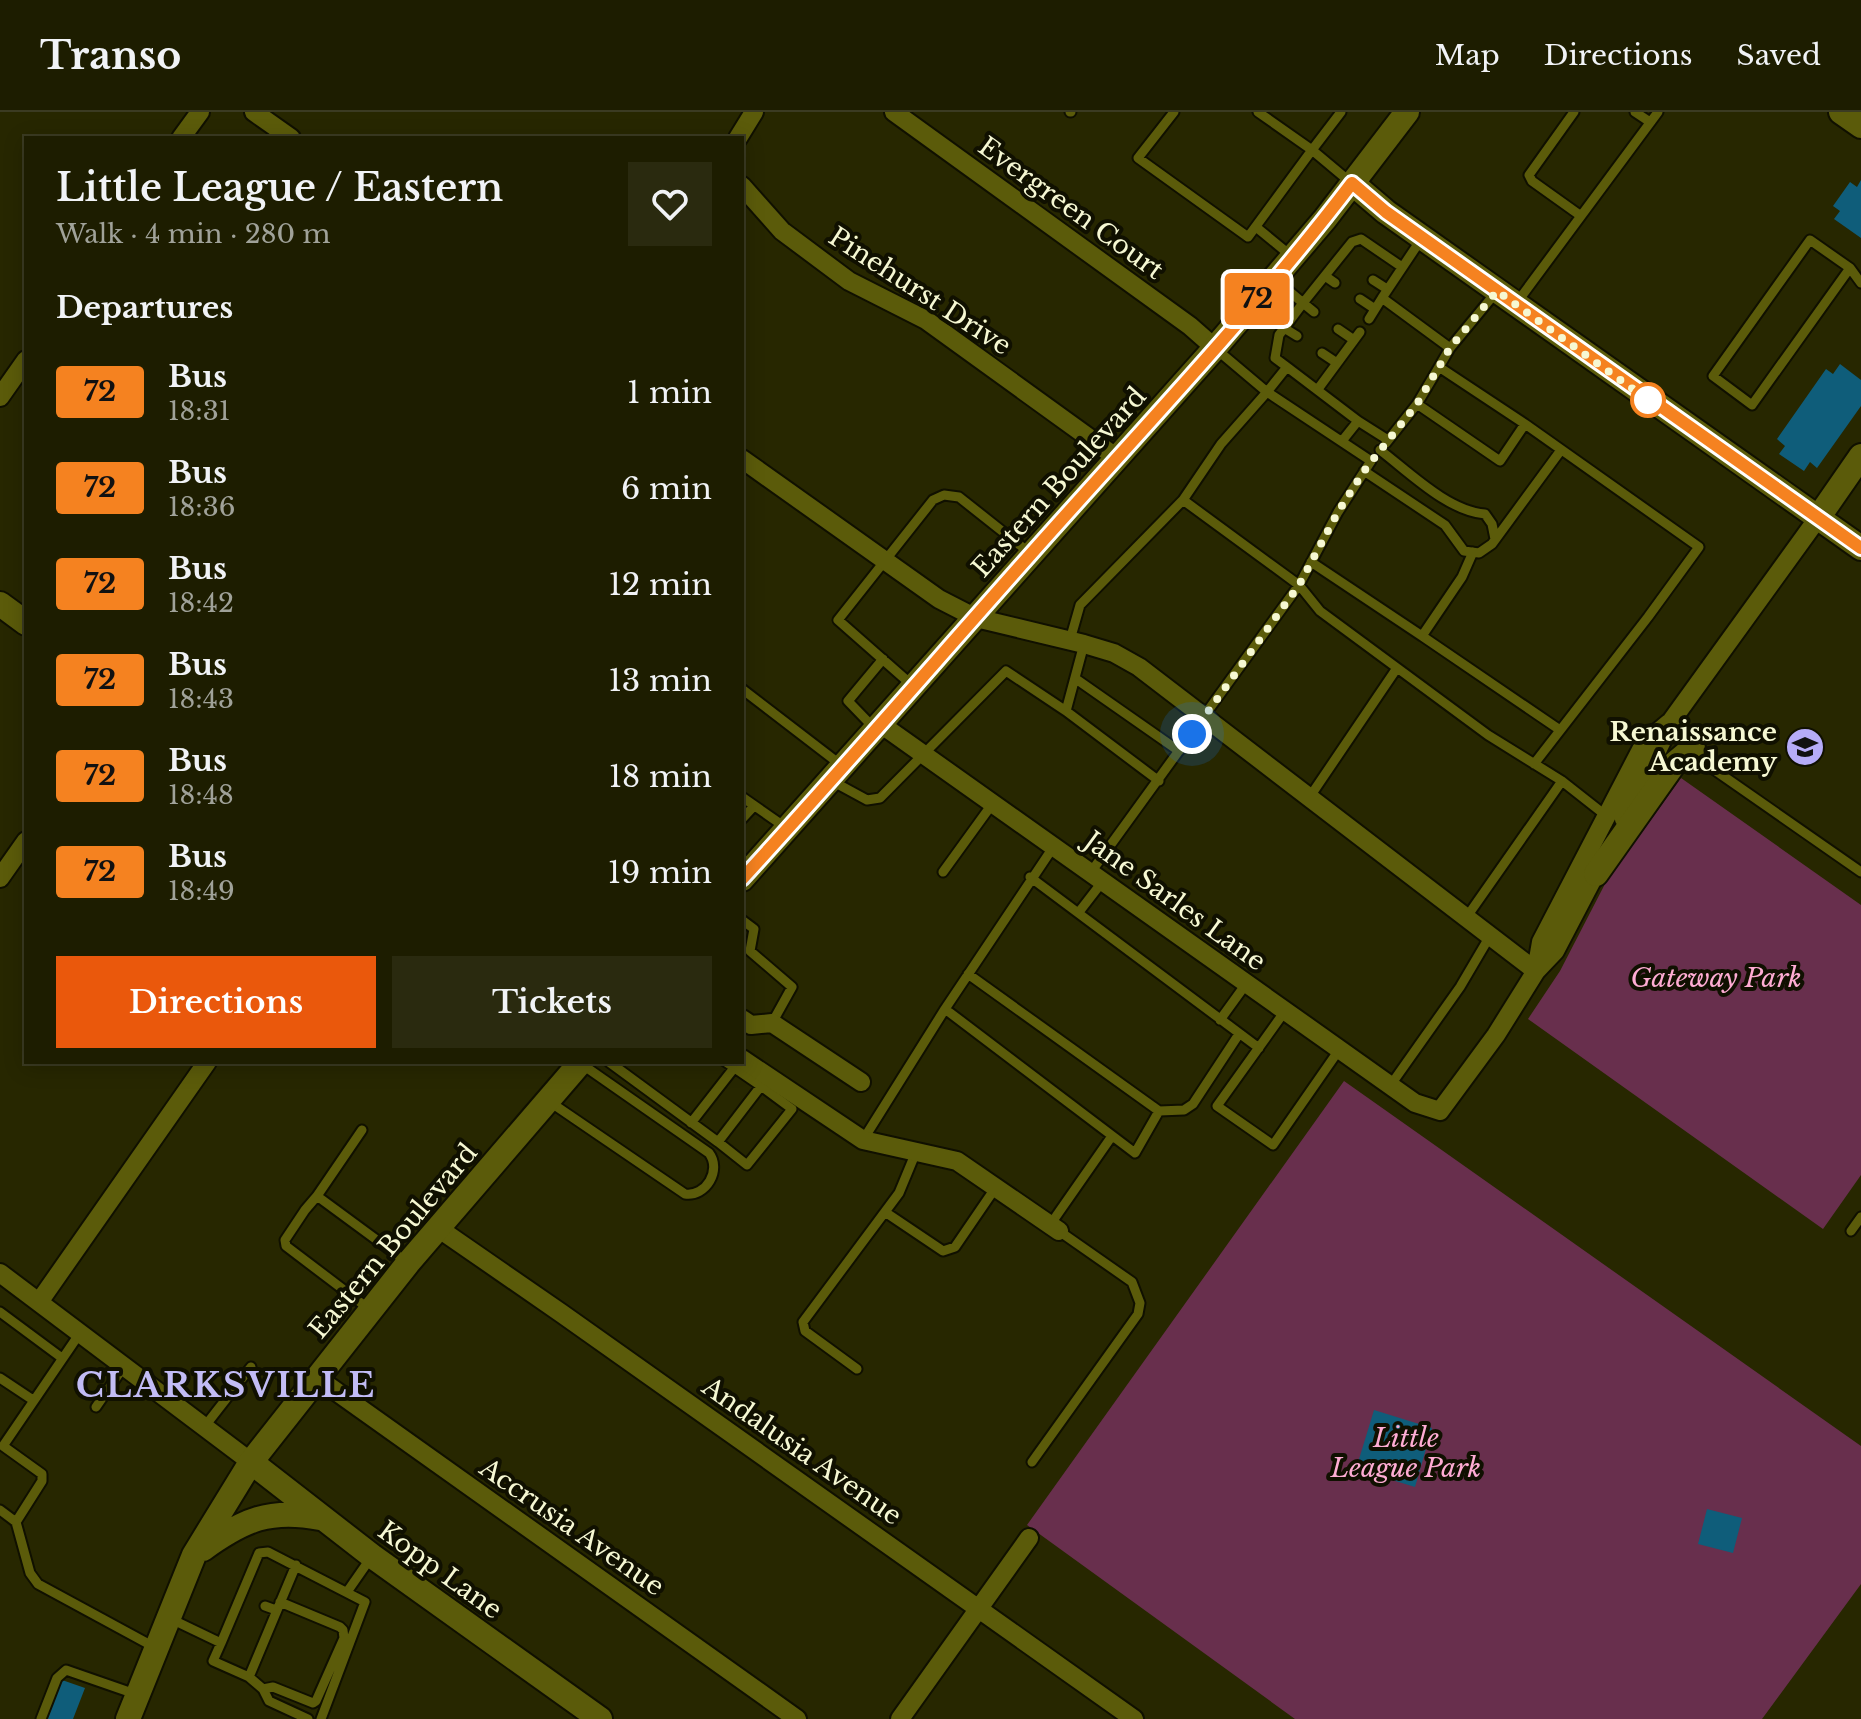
<!DOCTYPE html>
<meta charset="utf-8">
<style>
:root{--surface:#1d1d00;--page:#2a2a0f;--text:#f1f3f6;--muted:#a0a299;--line:#3b3b22;--accent:#ea580c}
body{margin:0;font-family:"Libre Baskerville",serif;background:var(--page);color:var(--text);height:100vh;display:flex;flex-direction:column;font-size:30px;white-space:nowrap}
*{box-sizing:border-box;margin:0}
p{font-size:26px;color:var(--muted)}
.icon{flex:none;width:44px;height:44px;fill:none;stroke:currentColor;stroke-width:2;stroke-linecap:round;stroke-linejoin:round}
.map{position:relative;flex:1;overflow:hidden}
.side{position:absolute;left:24px;top:24px;width:720px;height:928px;display:flex;flex-direction:column;background:var(--surface);border-radius:0px;box-shadow:0 4px 20px #0003,0 0 0 2px var(--line)}
.side>*{flex:none}
.badge{padding:0 16px;border-radius:6px;font-size:28px;line-height:52px}
.you{position:absolute;width:40px;height:40px;margin:-20px;border:6px solid #fff;border-radius:50%;background:#1a73e8;box-shadow:0 0 0 12px #1a73e833}
.map>.badge{position:absolute;translate:-50% -50%;box-shadow:0 0 0 4px #fff}
h2{padding:0 32px;font-size:30px;line-height:72px}
.round{display:grid;place-items:center;flex:none;width:84px;height:84px;border-radius:0px;background:var(--page)}
.headline{display:flex;align-items:center;justify-content:space-between;height:136px;padding:0 32px}
h1{font-size:38px;font-weight:600;line-height:60px}
.primary-button{display:flex;gap:16px;margin-top:auto;padding:16px 32px}
.primary-button a{flex:1;height:92px;border-radius:0px;background:var(--accent);color:#fff;font-size:32px;font-weight:600;line-height:92px;text-align:center}
.primary-button a+a{background:var(--page);color:var(--text)}
ul{padding:0;list-style:none}
li{display:flex;align-items:center;gap:24px;height:96px;padding:0 32px}
li div{flex:1}
li b{display:block;font-size:30px}
li em{font-style:normal}
li .badge{min-width:88px;font-weight:700;text-align:center}
header{display:flex;align-items:center;gap:48px;box-sizing:border-box;height:112px;padding:0 40px;background:var(--surface);border-bottom:2px solid var(--line)}
header strong{font-size:38px}
nav{display:flex;gap:44px;margin-inline-start:auto;font-size:28px}
.map>svg:first-child{display:block}
</style>
<header>
<strong>Transo</strong>
<nav><a>Map</a><a>Directions</a><a>Saved</a></nav>
</header>
<div class="map">
<svg width="1861" height="1607" viewBox="0 0 1861 1607">
<rect width="100%" height="100%" fill="#272700"/>
<!-- green -->
<path fill="#682f4d" d="M 1681,666 L 1861,793 L 1861,1063 L 1823,1117 L 1528,907 L 1560,859 L 1606,770 Z
M 1344,969 L 1861,1334 L 1861,1472 L 1762,1607 L 1295,1607 L 1027,1413 Z"/>
<!-- building -->
<path fill="#0f5d7a" d="M 1861,68 L 1861,126 L 1834,107 L 1840,99 L 1833,94 L 1850,70 L 1857,75 Z
M 1840,252 L 1861,268 L 1861,294 L 1817,356 L 1810,350 L 1804,359 L 1779,342 L 1785,334 L 1777,327 L 1826,257 L 1833,262 Z
M 1374,1298 L 1432,1316 L 1415,1375 L 1356,1357 Z
M 1707,1397 L 1742,1406 L 1733,1441 L 1698,1432 Z
M 62,1568 L 85,1576 L 73,1607 L 47,1607 Z"/>
<g fill="none" stroke-linecap="round" stroke-linejoin="round">
<!-- lane casing -->
<g stroke="#101000" stroke-width="13">
<path id="lane" d="M 1070,0 L 1071,0
M 1174,0 L 1138,46 L 1248,125 L 1312,38 L 1258,0
M 1341,0 L 1312,38 L 1349,69
M 1574,0 L 1529,63 L 1532,69 L 1581,104
M 1635,0 L 1650,10
M 1256,115 L 1290,143
M 1422,126 L 1382,186 L 1450,236
M 1850,156 L 1810,128 L 1713,264 L 1752,293 L 1850,156 L 1861,171
M 1325,164 L 1335,171
M 1276,168 L 1303,191 L 1352,130 L 1361,127 L 1402,155
M 1373,168 L 1387,177
M 1497,179 L 1450,236 L 1439,255 L 1525,312 L 1699,435 L 1648,505 L 1534,652
M 1360,187 L 1375,197
M 1518,189 L 1658,0
M 1369,207 L 1382,186
M 1284,216 L 1297,224
M 1338,217 L 1354,228
M 1322,241 L 1337,251
M 1287,255 L 1358,309 L 1388,328
M 1318,277 L 1360,220
M 1417,292 L 1500,349 L 1525,312
M 1342,329 L 1358,309
M 1386,331 L 1417,292 L 1439,255
M 1380,338 C 1410,361 1448,399 1485,402 L 1492,412 L 1495,427
M 1364,359 L 1445,413 L 1464,439 L 1479,441 L 1492,432 L 1561,338
M 1183,388 L 1221,332 L 1267,280 L 1216,237
M 1473,440 L 1462,465 L 1422,524 L 1560,618
M 1311,450 L 1422,524
M 1070,528 L 1080,493 L 1183,388 L 1299,473 L 1320,499 L 1488,623 L 1562,669 L 1609,706
M 1076,567 L 1179,639
M 913,574 L 838,508 L 933,388 L 944,383 L 959,385 L 1031,442
M 742,577 L 841,653
M 1066,599 L 1084,532
M 1672,608 L 1706,652 L 1861,760
M 874,616 L 848,589 L 883,547
M 832,669 L 867,688 L 880,686 L 1006,559 L 1066,599 L 1159,669
M 742,685 L 785,715
M 1309,686 L 1397,556
M 742,707 L 754,694
M 943,760 L 993,691
M 1091,760 L 1299,473 L 1338,400 L 1371,349 L 1267,280 L 1287,255 L 1275,246 L 1279,223 L 1303,191 L 1314,200
M 1030,765 L 1259,936
M 1079,800 L 1103,769
M 1466,806 L 1562,669
M 742,808 L 754,817 L 750,839 L 792,875 L 772,911
M 968,862 L 1159,999 L 1135,1041 L 945,897 L 1054,734
M 1285,899 L 1217,994 L 1273,1033 L 1339,938
M 1220,908 L 1246,872
M 609,950 L 718,1030 L 761,974 L 726,950
M 1390,974 L 1460,875 L 1490,824
M 550,990 L 685,1082 C 706,1085 722,1058 709,1041 L 580,951
M 1159,999 L 1184,998 L 1193,992 L 1239,922
M 691,1011 L 734,956
M 362,1018 L 317,1084 L 408,1151
M 863,1028 L 945,897
M 718,1030 L 747,1053 L 792,997 L 761,974
M 317,1084 L 305,1098 L 285,1128 L 286,1134 L 369,1197
M 885,1100 L 943,1139 L 955,1135 L 996,1075
M 1050,1113 L 1112,1024
M 1851,1119 L 1861,1105
M 0,1200 L 62,1246
M 857,1257 L 805,1219 L 803,1210 L 899,1081 L 916,1040
M 0,1266 L 33,1288
M 96,1295 L 125,1253
M 205,1314 L 251,1255
M 1032,1350 L 1138,1202 L 1140,1191 L 1132,1170 L 1059,1119
M 0,1398 L 16,1410 L 30,1461 L 38,1472 L 156,1536
M 16,1410 L 42,1369 L 42,1362 L 3,1334 L 80,1221
M 347,1480 L 370,1447
M 265,1494 L 276,1498
M 171,1507 L 221,1531 L 213,1549 L 249,1565 L 263,1577 L 269,1589 L 308,1607
M 221,1531 L 259,1441 L 268,1440 L 365,1490 L 321,1607
M 249,1565 L 296,1453
M 263,1577 L 273,1575 L 313,1591 L 316,1589 L 344,1526 L 343,1518 L 340,1515 L 280,1490
M 41,1607 L 57,1566 L 66,1558 L 138,1583"/>
</g>
<!-- street casing -->
<g stroke="#101000" stroke-width="22">
<path id="street" d="M 254,0 L 291,26
M 894,0 L 1190,214 L 1215,236
M 181,26 L 200,0
M 738,26 L 754,0
M 742,74 L 782,119 L 849,169 L 926,208 L 1117,346
M 0,285 L 26,248
M 742,347 L 939,487 L 976,506 L 1084,532 L 1114,541 L 1139,555 L 1536,859
M 882,613 L 1415,991 L 1440,999 L 1496,923 L 1536,859 L 1555,839 L 1601,751
M 1624,707 L 1672,608 L 1818,406
M 0,766 L 26,729
M 1536,859 L 1541,830 L 1644,632 L 1669,611
M 742,907 L 751,913 L 772,911 L 861,970
M 742,947 L 863,1028 L 957,1049 L 1059,1119
M 438,1116 L 561,1201 L 1134,1607
M 0,1161 L 251,1350
M 39,1190 L 207,950
M 316,1265 L 797,1607
M 900,1607 L 1029,1426"/>
</g>
<!-- secondary casing -->
<g stroke="#101000" stroke-width="28">
<path id="secondary" d="M 1841,0 L 1861,14
M 1352,71 L 1386,100 L 1861,436
M 1818,406 L 1861,344
M 0,492 L 26,511
M 1596,762 L 1673,653 L 1693,636
M 742,767 L 1215,236 L 1325,107 L 1407,0
M 251,1350 L 372,1444 L 600,1607
M 203,1437 C 243,1408 270,1396 320,1406
M 128,1607 L 194,1443 L 251,1350 L 408,1151 L 581,950"/>
</g>
<!-- lane -->
<use href="#lane" stroke="#5b5b0a" stroke-width="9"/>
<!-- street -->
<use href="#street" stroke="#5b5b0a" stroke-width="18"/>
<!-- secondary -->
<use href="#secondary" stroke="#5b5b0a" stroke-width="24"/>
</g>
<g fill="none" stroke-linecap="round" stroke-linejoin="round">
<!-- line casing -->
<g stroke="#fff" stroke-width="18">
<path id="line" d="M 742,767 C 840,660 935,550 1031,442 C 1140,319 1253,201 1352,71 L 1386,100 L 1861,436"/>
</g>
<!-- line -->
<use href="#line" stroke="#f58220" stroke-width="12"/>
<!-- walk -->
<path stroke="#f6f8d3" stroke-width="8" stroke-dasharray="0 14.4" d="M 1192,622 L 1299,473 L 1338,400 L 1364,359 L 1417,292 L 1450,236 L 1497,179 L 1648,288"/>
</g>
<!-- icons -->
<defs>
<g id="school-disc" transform="scale(2)"><circle r="9.5" fill="#b6acf8" stroke="#101000"/><path d="M0-5L7-2L0 1L-7-2ZM-4 1L0 2.5L4 1V4Q0 6-4 4Z" fill="#111"/></g>
</defs>
<g fill-rule="evenodd">
<use href="#school-disc" x="1805" y="635"/>
</g>
<!-- markers -->
<circle fill="#fff" stroke="#f58220" stroke-width="4" cx="1648" cy="288" r="16"/>
<g text-anchor="middle" dominant-baseline="central" stroke-width="8" stroke-linejoin="round" paint-order="stroke">
<!-- street labels -->
<g font-size="26" fill="#f6f8d3" stroke="#101000">
<text transform="translate(1071 96) rotate(36)">Evergreen Court</text>
<text transform="translate(920 179) rotate(33)">Pinehurst Drive</text>
<text transform="translate(1059 370) rotate(-48)">Eastern Boulevard</text>
<text transform="translate(1175 789) rotate(36)">Jane Sarles Lane</text>
<text transform="translate(393 1129) rotate(-50)">Eastern Boulevard</text>
<text transform="translate(802 1339) rotate(35)">Andalusia Avenue</text>
<text transform="translate(572 1415) rotate(35)">Accrusia Avenue</text>
<text transform="translate(440 1458) rotate(36)">Kopp Lane</text>
</g>
<!-- poi labels -->
<g font-size="26" font-weight="bold" fill="#f6f8d3" stroke="#101000" text-anchor="end">
<text x="1777" y="620">Renaissance<tspan x="1777" dy="30">Academy</tspan></text>
</g>
<!-- park labels -->
<g font-size="26" font-style="italic" fill="#feacd3" stroke="#101000">
<text x="1716" y="866">Gateway Park</text>
<text x="1406" y="1326">Little<tspan x="1406" dy="30">League Park</tspan></text>
</g>
<!-- district labels -->
<g font-size="34" font-weight="bold" letter-spacing="2" fill="#c2bcf5" stroke="#101000">
<text x="226" y="1273">CLARKSVILLE</text>
</g>
</g>
</svg>
<div class="you" style="left:1192px;top:622px"></div>
<b class="badge" style="left:1257px;top:187px;background:#f58220;color:#111">72</b>
<section class="side">
<div class="headline"><div><h1>Little League / Eastern</h1><p>Walk · 4 min · 280 m</p></div><a class="round"><svg class="icon" aria-label="heart" viewBox="0 0 24 24"><path d="M12 20l-8-8c-3-5 5-10 8-4 3-6 11-1 8 4z"/></svg></a></div>
<h2>Departures</h2>
<ul>
<li><span class="badge" style="background:#f58220;color:#111">72</span><div><b>Bus</b><p>18:31</p></div><em>1 min</em></li>
<li><span class="badge" style="background:#f58220;color:#111">72</span><div><b>Bus</b><p>18:36</p></div><em>6 min</em></li>
<li><span class="badge" style="background:#f58220;color:#111">72</span><div><b>Bus</b><p>18:42</p></div><em>12 min</em></li>
<li><span class="badge" style="background:#f58220;color:#111">72</span><div><b>Bus</b><p>18:43</p></div><em>13 min</em></li>
<li><span class="badge" style="background:#f58220;color:#111">72</span><div><b>Bus</b><p>18:48</p></div><em>18 min</em></li>
<li><span class="badge" style="background:#f58220;color:#111">72</span><div><b>Bus</b><p>18:49</p></div><em>19 min</em></li>
</ul>
<div class="primary-button"><a>Directions</a><a>Tickets</a></div>
</section>
</div>
